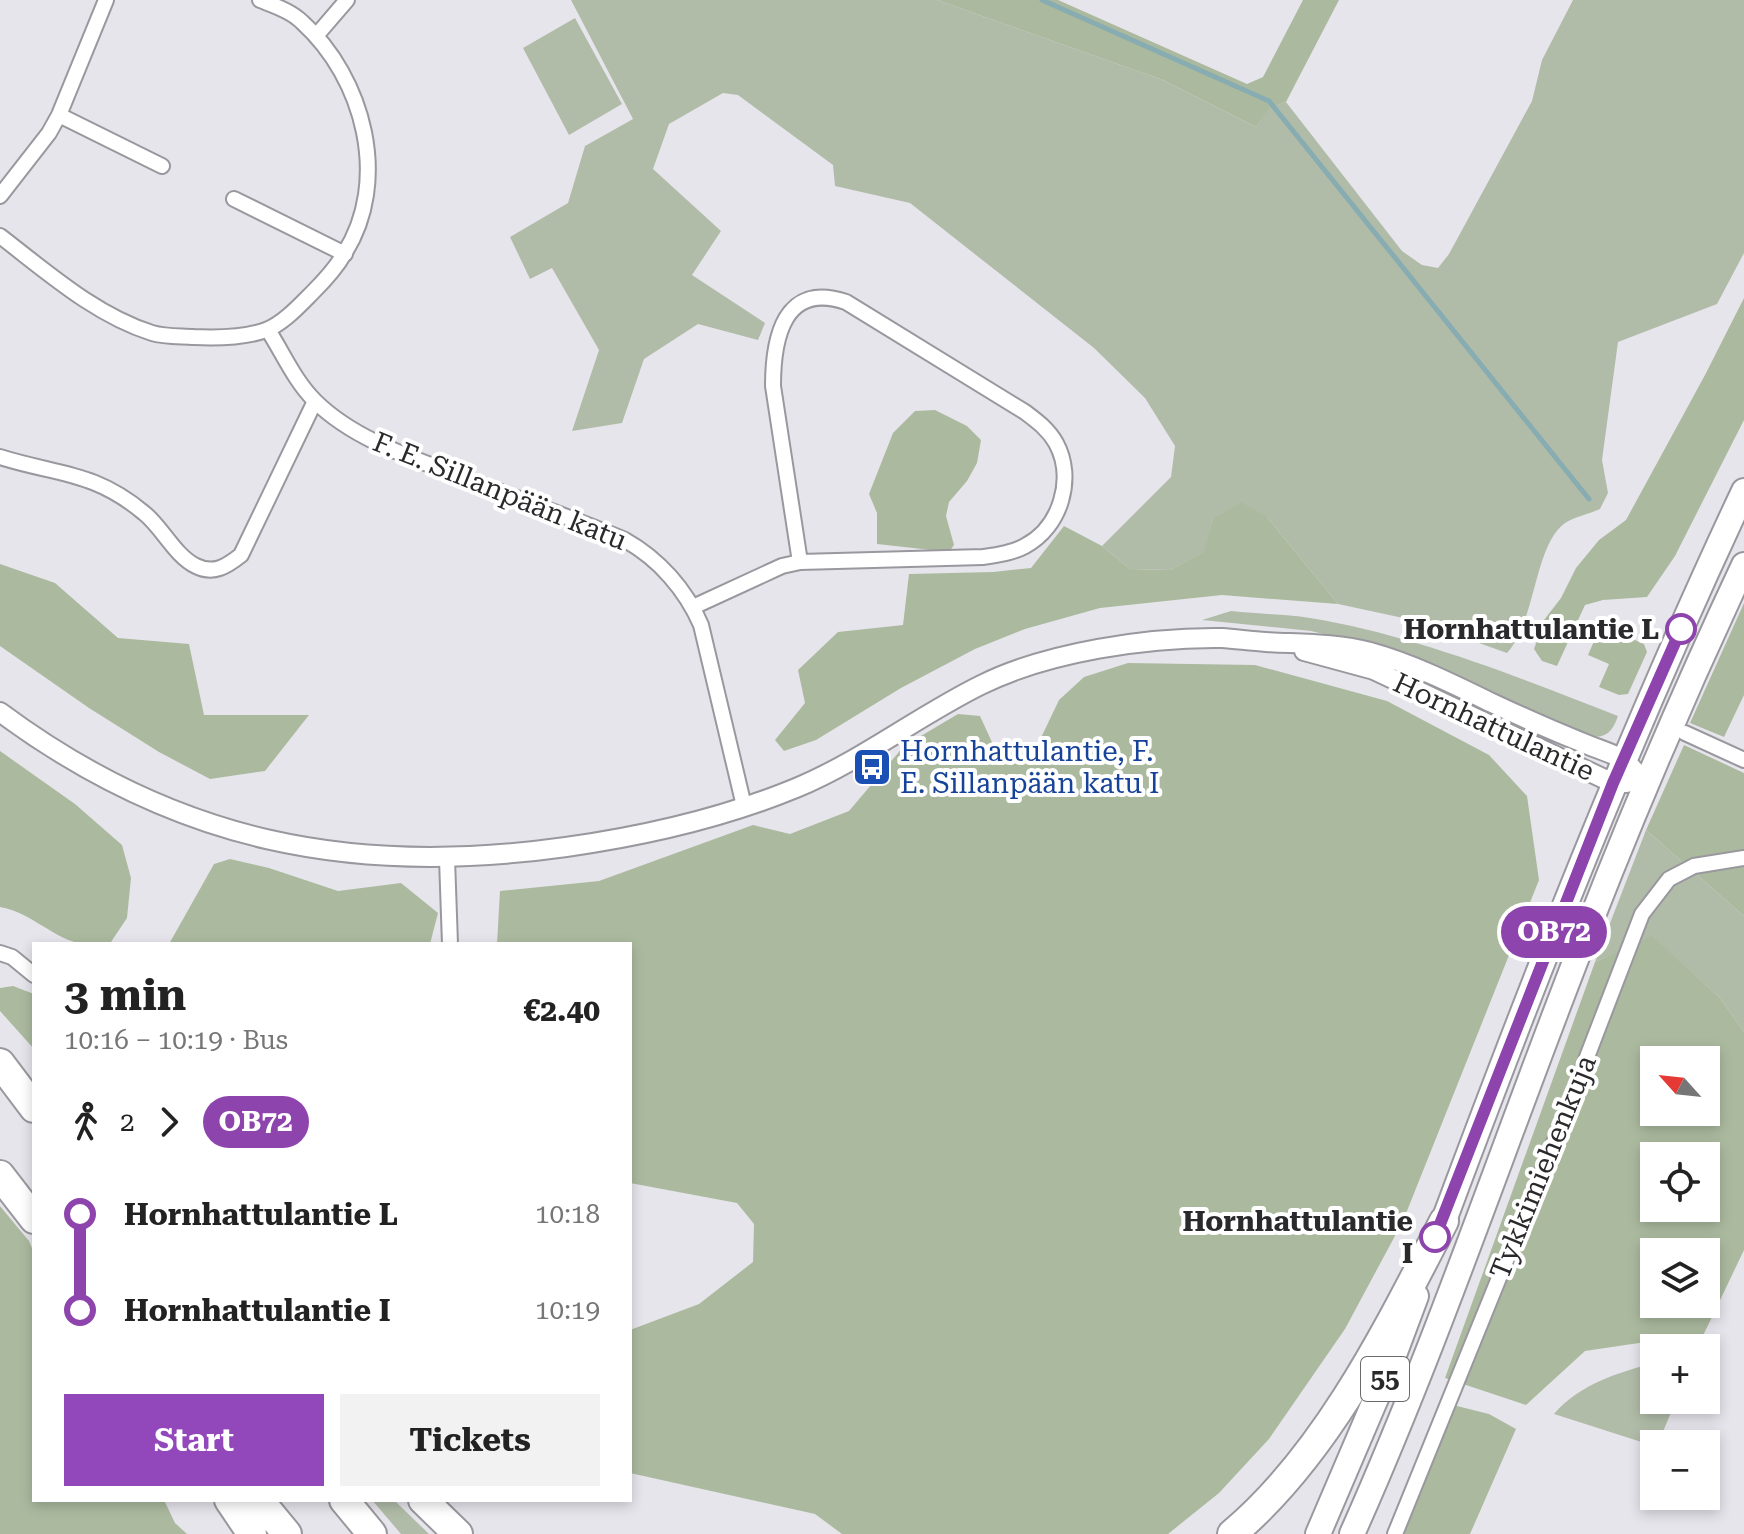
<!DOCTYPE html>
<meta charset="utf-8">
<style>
:root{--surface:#fff;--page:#f2f2f2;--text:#222;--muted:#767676;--accent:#9248bb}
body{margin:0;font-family:"Roboto Serif",serif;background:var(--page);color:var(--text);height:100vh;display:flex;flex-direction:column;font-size:30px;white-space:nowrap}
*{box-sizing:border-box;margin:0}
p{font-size:26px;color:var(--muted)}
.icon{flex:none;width:44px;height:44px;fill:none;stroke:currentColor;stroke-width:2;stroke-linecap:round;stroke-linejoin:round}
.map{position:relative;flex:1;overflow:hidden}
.panel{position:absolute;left:32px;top:942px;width:600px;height:560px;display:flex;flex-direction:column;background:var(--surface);border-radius:0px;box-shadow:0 4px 12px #0003}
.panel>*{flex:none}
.badge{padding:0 16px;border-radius:26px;font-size:28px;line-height:52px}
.needle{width:52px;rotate:297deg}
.fabs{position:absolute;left:1640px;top:1046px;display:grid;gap:16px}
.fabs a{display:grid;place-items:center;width:80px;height:80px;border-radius:0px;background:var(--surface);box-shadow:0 4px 12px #0003;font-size:40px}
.map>.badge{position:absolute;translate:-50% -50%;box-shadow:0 0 0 4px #fff}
.legs{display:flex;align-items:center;gap:12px;height:88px;padding:0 32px;font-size:26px}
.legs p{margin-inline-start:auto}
.head{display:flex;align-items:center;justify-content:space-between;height:136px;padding:0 32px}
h1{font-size:44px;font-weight:700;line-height:60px}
.cta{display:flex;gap:16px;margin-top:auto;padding:16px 32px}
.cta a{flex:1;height:92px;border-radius:0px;background:var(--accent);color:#fff;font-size:32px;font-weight:700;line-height:92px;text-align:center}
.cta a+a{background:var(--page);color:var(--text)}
ul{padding:0 32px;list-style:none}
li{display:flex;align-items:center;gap:28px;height:96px;font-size:30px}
li i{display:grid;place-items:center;width:12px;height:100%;margin:0 10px;background:currentColor}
li i::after{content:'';width:20px;height:20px;margin:-10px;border:6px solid;border-radius:50%;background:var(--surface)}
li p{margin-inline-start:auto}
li:first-child i{background:linear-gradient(#0000 50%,currentColor 0)}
li:last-child i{background:linear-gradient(currentColor 50%,#0000 0)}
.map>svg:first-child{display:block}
</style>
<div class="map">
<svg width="1744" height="1534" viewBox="0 0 1744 1534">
<rect width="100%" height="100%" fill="#e7e5ec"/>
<!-- green -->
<path fill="#b1bca8" d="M 571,0 L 937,0 L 1163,80 L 1256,127 L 1268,108 L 1286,102 L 1402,251 L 1422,265 L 1438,268 L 1449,254 L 1532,101 L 1542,60 L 1573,0 L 1744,0 L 1744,253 L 1717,304 L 1618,342 L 1602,460 L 1608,493 L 1600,509 C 1589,514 1574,517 1565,523 C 1534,545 1536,622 1507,653 L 1417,621 L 1338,604 L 1267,517 L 1213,519 L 1205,552 L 1170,570 L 1130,569 L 1102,546 L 1171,477 L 1175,446 L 1145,398 L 1094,348 L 910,203 L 835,186 L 833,165 L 738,95 L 723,93 L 669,124 L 653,169 L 721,231 L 692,275 L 765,323 L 758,340 L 698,324 L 644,359 L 622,423 L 572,431 L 599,350 L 552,268 L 530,279 L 510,237 L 568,203 L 585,146 L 633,119 Z
M 575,18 L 622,104 L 569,135 L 523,48 Z
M 1231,611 C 1257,614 1284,614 1310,618 C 1414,635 1521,678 1618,716 C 1612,733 1606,738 1588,737 L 1410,655 L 1311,631 L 1202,620 Z
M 1646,830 L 1744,916 L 1744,1032 L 1720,998 L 1652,937 L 1595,962 Z
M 1654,1363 L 1654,1400 L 1676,1400 L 1658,1444 L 1654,1444 L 1654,1446 L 1554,1414 C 1580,1384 1617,1373 1654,1363 Z
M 372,1500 L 394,1500 L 429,1534 L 401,1534 Z"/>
<!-- forest -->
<path fill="#abba9f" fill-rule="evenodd" d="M 937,0 L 1058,0 L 1247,84 L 1263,77 L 1303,0 L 1339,0 L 1286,102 L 1269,108 L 1256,127 L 1163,80 Z
M 1744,298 L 1744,420 L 1675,556 L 1647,597 L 1603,600 L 1585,605 L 1557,666 L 1542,661 L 1534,649 L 1544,620 L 1561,598 L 1576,568 L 1599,540 L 1626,520 L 1705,375 Z
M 935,410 L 967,426 L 981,440 L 977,463 L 967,481 L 949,502 L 946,516 L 954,545 L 949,552 L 877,544 L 877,513 L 869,494 L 893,433 L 915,411 Z
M 1241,502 L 1267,517 L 1338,604 L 1222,595 L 1100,608 L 1025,629 L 975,649 L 901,688 L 816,740 L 784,751 L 775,740 L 805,703 L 798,670 L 838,632 L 903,625 L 909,574 L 993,572 L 1031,568 L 1064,526 L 1102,546 L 1130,569 L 1170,570 L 1204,552 L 1213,519 Z
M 0,564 L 55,583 L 118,638 L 189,644 L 204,715 L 309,715 L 265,771 L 210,779 L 159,752 L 89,708 L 0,646 Z
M 1744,603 L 1744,695 L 1724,737 L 1690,723 Z
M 1601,625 L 1644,644 L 1647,652 L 1628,694 L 1619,695 L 1599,687 L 1609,664 L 1588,655 Z
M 1128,663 L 1255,665 L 1387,701 L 1489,755 L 1527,796 L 1539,880 L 1403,1221 L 1345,1329 L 1269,1439 L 1219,1493 L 1168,1534 L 842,1534 L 815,1514 L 630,1473 L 630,1330 L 699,1304 L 753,1262 L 754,1224 L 737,1203 L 630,1183 L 630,944 L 497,944 L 500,891 L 599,881 L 753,825 L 790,834 L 849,811 L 904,746 L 958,714 L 980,716 L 996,751 L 1038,744 L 1059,700 L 1084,677 Z
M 1684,745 L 1744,773 L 1744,916 L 1646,830 Z
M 0,751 L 75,804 L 122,845 L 131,878 L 127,918 L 111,942 C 62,955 43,915 0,907 Z
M 230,859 L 269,868 L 338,891 L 401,883 L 438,913 L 430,944 L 169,944 L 214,864 Z
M 1652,936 L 1720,998 L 1744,1032 L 1744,1250 L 1700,1342 L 1673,1338 L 1585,1351 L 1526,1405 L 1445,1378 L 1595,962 ZM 1654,1060 L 1706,1060 L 1706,1112 L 1654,1112 ZM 1654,1156 L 1706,1156 L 1706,1208 L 1654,1208 ZM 1654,1252 L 1706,1252 L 1706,1304 L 1654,1304 Z
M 13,986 L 34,994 L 34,1049 L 0,1011 L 0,988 Z
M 0,1206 L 29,1241 L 34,1253 L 34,1500 L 164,1500 L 175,1523 L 187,1534 L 0,1534 Z
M 1453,1405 L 1489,1414 L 1516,1429 L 1470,1534 L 1402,1534 Z"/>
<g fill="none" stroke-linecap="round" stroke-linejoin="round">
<!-- stream -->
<path stroke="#87acb2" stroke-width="5" d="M 1042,0 L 1269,101 L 1589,499"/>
<!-- minor casing -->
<g stroke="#99989e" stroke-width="18">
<path id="minor" d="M 316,36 L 347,0
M 59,115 L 162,166
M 0,196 L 49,133 L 59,115 L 106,0
M 234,199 L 345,254
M 0,236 C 47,272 95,315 152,333 C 165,337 181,336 194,337 C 217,338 244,338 266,330 C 283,324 301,304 313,292 C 324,281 336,268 344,254 C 391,181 364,78 302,22 C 291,11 275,6 260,0
M 268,330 C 283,353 294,380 315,401 C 350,436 403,455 449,472 C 507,495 567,516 625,540 C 659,559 686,590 701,625 L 744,806
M 0,457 C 57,475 94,471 144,513 C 162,527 175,556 196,566 C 214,575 227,566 241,555 L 315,401
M 693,607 L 782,566 L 800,562 L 983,557 C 997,555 1012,553 1025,546 C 1061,527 1075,478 1056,443 C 1048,429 1037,421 1025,412 L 846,302 C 784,281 773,338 773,386 L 800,562
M 1685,733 L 1744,760
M 447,859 L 450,944
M 0,953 L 12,957 L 34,975
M 1395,1534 L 1557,1135 L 1642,914 L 1669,879 L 1694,866 L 1744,858"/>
</g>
<!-- tertiary casing -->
<g stroke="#99989e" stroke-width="22">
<path id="tertiary" d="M 1304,651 L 1374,670 L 1613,783 L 1627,783
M 0,712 C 175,842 352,877 566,847 C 644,836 723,818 796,788 C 861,761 918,716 981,685 C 1047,652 1148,637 1222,638 C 1236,639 1251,641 1266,642 C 1301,644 1335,643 1370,652 C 1413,664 1453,684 1492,703 C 1522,717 1551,730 1581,742 C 1594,748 1610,752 1622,759 C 1631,765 1639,776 1647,784"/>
</g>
<!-- primary casing -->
<g stroke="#99989e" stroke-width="28">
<path id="primary" d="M 1437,1239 C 1531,986 1629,735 1744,491
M 1318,1534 L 1389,1368 L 1416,1296
M 1352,1534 C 1432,1355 1495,1170 1565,988 C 1619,845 1679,703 1744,565"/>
</g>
<!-- motorway casing -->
<g stroke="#99989e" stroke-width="32">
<path id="motorway" d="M 0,1063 L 34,1108
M 0,1175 L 34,1219
M 229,1500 L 252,1534
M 259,1500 L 287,1534
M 344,1500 L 372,1534
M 423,1500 L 458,1534
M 1232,1534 C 1327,1454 1388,1329 1444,1221"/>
</g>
<!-- minor -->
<use href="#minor" stroke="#fff" stroke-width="14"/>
<!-- tertiary -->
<use href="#tertiary" stroke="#fff" stroke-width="18"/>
<!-- primary -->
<use href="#primary" stroke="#fff" stroke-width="24"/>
<!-- motorway -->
<use href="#motorway" stroke="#fff" stroke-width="28"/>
</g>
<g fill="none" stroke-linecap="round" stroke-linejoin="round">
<!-- line-1 casing -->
<g stroke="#fff" stroke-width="18">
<path id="line-1" d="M 1435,1237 L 1613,783 L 1681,629"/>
</g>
<!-- line-1 -->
<use href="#line-1" stroke="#8e44ad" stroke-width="12"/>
</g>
<!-- icons -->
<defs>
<g id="bus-square" transform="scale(2)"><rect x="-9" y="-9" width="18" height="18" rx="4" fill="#1a4fb4" stroke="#fff"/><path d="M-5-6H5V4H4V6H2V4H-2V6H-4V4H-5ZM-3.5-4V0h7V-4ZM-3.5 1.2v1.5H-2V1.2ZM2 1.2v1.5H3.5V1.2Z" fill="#fff"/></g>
</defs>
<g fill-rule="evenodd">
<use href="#bus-square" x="872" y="767"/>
</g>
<!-- markers -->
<g fill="#fff" stroke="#8e44ad" stroke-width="4">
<circle cx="1681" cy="629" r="14"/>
<circle cx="1435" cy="1237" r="14"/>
</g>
<g text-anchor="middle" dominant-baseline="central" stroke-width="8" stroke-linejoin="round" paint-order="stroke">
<!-- shield labels -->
<rect fill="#fff" stroke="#6a6a6c" stroke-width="2" x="1361" y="1357" width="48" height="44" rx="6"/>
<g font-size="26" font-weight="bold" fill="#2a2a2d">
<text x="1385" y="1379">55</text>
</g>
<!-- street labels -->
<g font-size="28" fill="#2a2a2d" stroke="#fff">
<text transform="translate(500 491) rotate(22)">F. E. Sillanpään katu</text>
<text transform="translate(1494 727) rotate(25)">Hornhattulantie</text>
<text transform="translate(1543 1167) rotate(-68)">Tykkimiehenkuja</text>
</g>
<!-- stop labels -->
<g font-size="28" font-weight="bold" fill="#2a2a2d" stroke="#fff" text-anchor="end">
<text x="1659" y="629">Hornhattulantie L</text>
<text x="1413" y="1221">Hornhattulantie<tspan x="1413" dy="32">I</tspan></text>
</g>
<!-- transit labels -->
<g font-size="28" fill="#164399" stroke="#fff" text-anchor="start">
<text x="900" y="751">Hornhattulantie, F.<tspan x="900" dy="32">E. Sillanpään katu I</tspan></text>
</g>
</g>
</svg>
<div class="fabs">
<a><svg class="needle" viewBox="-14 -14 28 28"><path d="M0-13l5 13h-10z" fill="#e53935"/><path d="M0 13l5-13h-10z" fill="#767676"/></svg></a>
<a><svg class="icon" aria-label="locate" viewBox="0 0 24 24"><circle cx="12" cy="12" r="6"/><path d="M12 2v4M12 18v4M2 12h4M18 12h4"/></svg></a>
<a><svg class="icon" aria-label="layers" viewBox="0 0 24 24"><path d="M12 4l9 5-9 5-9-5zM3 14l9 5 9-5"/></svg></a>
<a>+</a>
<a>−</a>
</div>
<b class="badge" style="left:1554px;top:932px;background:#8e44ad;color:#fff">OB72</b>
<section class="panel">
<div class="head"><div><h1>3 min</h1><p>10:16 – 10:19 · Bus</p></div><b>€2.40</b></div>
<div class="legs"><svg class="icon" aria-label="walk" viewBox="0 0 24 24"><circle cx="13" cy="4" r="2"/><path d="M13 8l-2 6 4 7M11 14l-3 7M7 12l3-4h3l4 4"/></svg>2<svg class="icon" aria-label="forward" viewBox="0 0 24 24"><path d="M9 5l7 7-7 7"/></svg><b class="badge" style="background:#8e44ad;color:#fff">OB72</b></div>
<ul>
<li><i style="color:#8e44ad"></i><b>Hornhattulantie L</b><p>10:18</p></li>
<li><i style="color:#8e44ad"></i><b>Hornhattulantie I</b><p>10:19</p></li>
</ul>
<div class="cta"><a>Start</a><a>Tickets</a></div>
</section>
</div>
